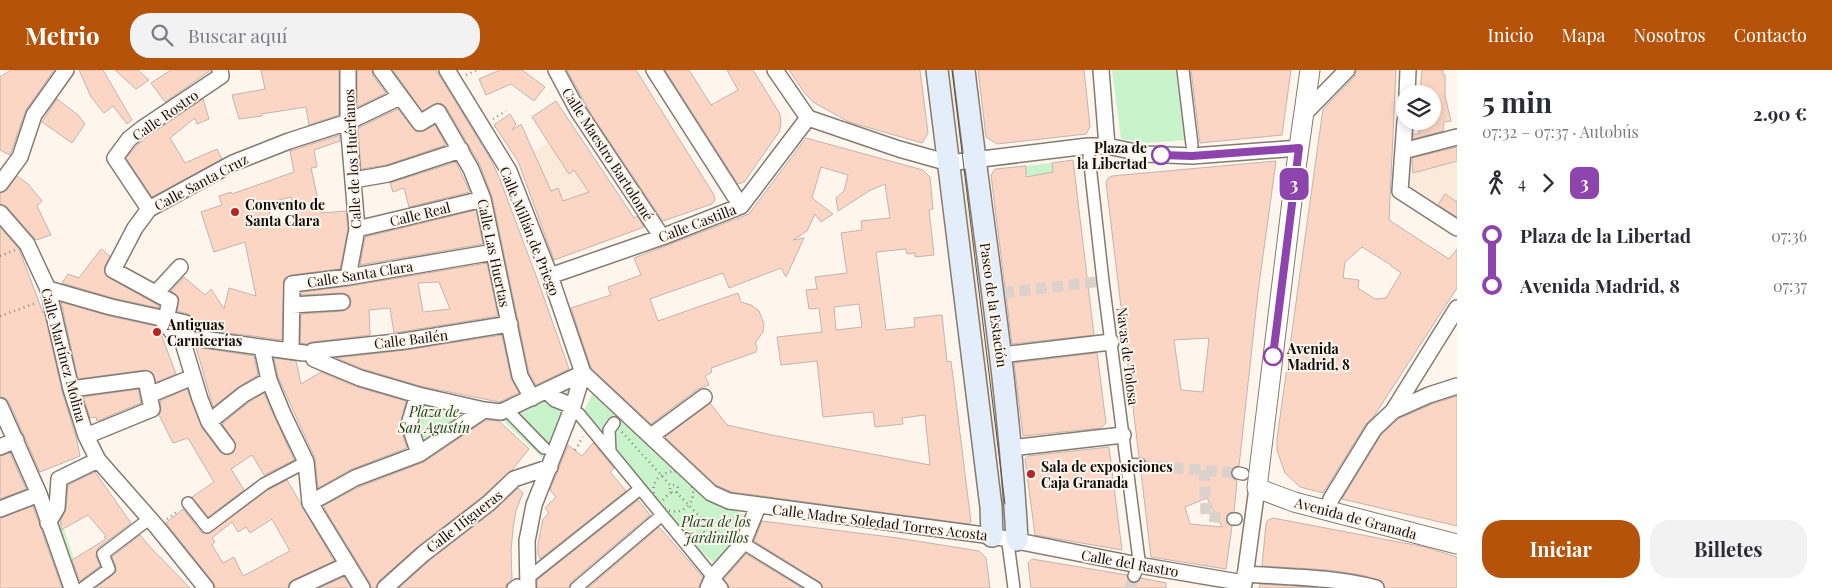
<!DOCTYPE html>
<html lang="es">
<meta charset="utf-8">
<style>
:root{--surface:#fff;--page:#f2f2f3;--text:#2b2b33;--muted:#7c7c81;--accent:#b45309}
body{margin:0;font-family:"Playfair Display",serif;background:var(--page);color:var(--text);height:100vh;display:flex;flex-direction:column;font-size:19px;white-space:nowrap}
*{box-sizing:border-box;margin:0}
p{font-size:16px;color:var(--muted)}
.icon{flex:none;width:28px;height:28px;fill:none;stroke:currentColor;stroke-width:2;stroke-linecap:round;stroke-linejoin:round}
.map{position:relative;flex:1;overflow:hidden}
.drawer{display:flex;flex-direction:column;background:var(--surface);width:375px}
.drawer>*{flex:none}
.badge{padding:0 10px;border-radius:8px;font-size:18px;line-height:32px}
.fabs{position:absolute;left:1396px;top:15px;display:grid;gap:10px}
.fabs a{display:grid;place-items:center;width:45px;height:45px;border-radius:50%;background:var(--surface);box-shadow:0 2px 8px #0003;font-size:25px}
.map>.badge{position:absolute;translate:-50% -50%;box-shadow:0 0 0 2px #fff}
.legs{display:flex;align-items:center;gap:8px;height:55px;padding:0 25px;font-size:16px}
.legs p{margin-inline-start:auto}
.headline{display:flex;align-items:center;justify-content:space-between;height:85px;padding:0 25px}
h1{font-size:28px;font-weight:700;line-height:38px}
.button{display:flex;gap:10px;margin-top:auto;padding:10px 25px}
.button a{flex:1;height:58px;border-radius:20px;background:var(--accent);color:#fff;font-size:20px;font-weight:700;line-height:58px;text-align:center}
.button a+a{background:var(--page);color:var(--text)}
ul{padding:0 25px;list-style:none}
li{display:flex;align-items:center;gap:18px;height:50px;font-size:19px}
li i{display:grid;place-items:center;width:8px;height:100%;margin:0 6px;background:currentColor}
li i::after{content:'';width:12px;height:12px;margin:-6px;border:4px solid;border-radius:50%;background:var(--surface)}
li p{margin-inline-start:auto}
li:first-child i{background:linear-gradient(#0000 50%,currentColor 0)}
li:last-child i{background:linear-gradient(currentColor 50%,#0000 0)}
header{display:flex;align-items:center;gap:30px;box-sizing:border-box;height:70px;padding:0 25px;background:var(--accent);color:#fff}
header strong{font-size:24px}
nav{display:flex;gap:28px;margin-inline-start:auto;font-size:18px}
.search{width:350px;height:45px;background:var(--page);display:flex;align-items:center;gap:12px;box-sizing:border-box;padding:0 18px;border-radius:20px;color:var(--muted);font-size:19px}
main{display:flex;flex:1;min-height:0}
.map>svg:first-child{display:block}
</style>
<header>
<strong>Metrio</strong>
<div class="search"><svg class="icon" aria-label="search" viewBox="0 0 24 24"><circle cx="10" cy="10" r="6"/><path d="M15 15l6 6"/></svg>Buscar aquí</div>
<nav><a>Inicio</a><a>Mapa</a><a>Nosotros</a><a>Contacto</a></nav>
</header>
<main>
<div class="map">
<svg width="1457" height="518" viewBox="0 0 1457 518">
<rect width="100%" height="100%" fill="#fef5ed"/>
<!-- built -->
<path fill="#faead9" d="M 941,0 L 955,0 L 1011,432 L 1000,433 Z
M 573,57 L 641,159 L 553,191 L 518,91 Z
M 1457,73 L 1457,151 L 1407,118 L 1409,86 Z"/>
<!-- green -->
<path fill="#c9f4cb" d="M 1112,0 L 1177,0 L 1186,70 L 1147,73 L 1121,69 Z
M 1052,93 L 1055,120 L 1033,105 L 1026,107 L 1026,96 Z
M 566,317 L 573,320 L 547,392 L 498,346 Z
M 595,318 L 703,425 L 751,448 L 742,469 L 717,496 L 690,471 L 584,341 Z
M 422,329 L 471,342 L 422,373 L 413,351 Z
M 61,450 L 74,489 L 66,493 L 51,453 Z"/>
<!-- building -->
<path fill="#fcd6c4" stroke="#c2b4ae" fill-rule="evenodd" d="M 11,0 L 54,0 L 26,40 L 10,85 L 0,80 L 0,7 Z
M 79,0 L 103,0 L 132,50 L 127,54 L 113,36 L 104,43 L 91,27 Z
M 115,0 L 138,0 L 149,10 L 136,19 Z
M 171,0 L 211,0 L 165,32 L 151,13 Z
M 261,0 L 339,0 L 339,45 L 309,55 L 306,37 L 261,44 L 262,46 L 239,49 L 232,25 L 265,19 Z
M 357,0 L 372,0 L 373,6 L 386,23 L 357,37 Z
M 393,0 L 436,0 L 491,90 L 499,107 L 538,211 L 569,299 L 536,315 L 529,303 L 492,127 L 480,95 L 446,37 L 442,34 L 437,33 L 422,41 Z
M 500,0 L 522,0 L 545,17 L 534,31 L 511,14 L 486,25 L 479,9 Z
M 567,0 L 636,0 L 714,125 L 715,130 L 712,134 L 663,151 L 591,44 Z
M 665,0 L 689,0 L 711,35 L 738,20 L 727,0 L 753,0 L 780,44 L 781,54 L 779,62 L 744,112 L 738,114 Z
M 789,0 L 920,0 L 928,63 L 922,73 L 849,52 L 813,32 L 804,22 Z
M 978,0 L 1084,0 L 1090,57 L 1086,64 L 997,74 L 986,67 Z
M 1191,0 L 1291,0 L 1282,65 L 1200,73 Z
M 1357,0 L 1396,0 L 1389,150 L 1449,189 L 1457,179 L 1457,218 L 1374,346 L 1366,354 L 1323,423 L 1300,417 L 1285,403 L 1277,380 L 1277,369 L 1323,39 L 1354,7 ZM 1362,177 L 1391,195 L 1391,196 L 1401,203 L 1386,228 L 1375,229 L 1358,218 L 1359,210 L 1343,208 L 1345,192 Z
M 1422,0 L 1443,0 L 1443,5 L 1445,5 L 1445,26 L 1451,51 L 1444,52 L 1443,61 L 1413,69 L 1413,64 L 1419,64 L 1419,51 L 1432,51 L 1432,24 L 1420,24 Z
M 57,29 L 78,45 L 85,54 L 72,73 L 42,52 Z
M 203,29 L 209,49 L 197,54 L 195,48 L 170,68 L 185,93 L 217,79 L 222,89 L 152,127 L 126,88 L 136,76 L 148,66 Z
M 556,31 L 634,148 L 637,146 L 644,157 L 554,190 L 518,91 L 494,55 L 510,44 L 516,54 L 512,60 L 521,54 L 551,121 L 558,118 L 563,131 L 589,122 L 574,100 L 569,104 L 532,47 Z
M 398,39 L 416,62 L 424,61 L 435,55 L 446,75 L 386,95 L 361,99 L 358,58 Z
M 340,65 L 340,71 L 314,80 L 317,97 L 311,98 L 321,143 L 346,141 L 348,159 L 340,199 L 291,205 L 284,209 L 282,270 L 193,258 L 193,248 L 188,244 L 177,241 L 179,228 L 171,221 L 184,207 L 205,225 L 211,219 L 224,239 L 229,218 L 256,226 L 245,172 L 214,182 L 201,142 L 222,135 L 219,126 L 231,122 L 232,124 L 294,102 L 290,81 ZM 291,127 L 297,151 L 273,156 L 267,133 Z
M 806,68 L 923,100 L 930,107 L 933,139 L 929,140 L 934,185 L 915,187 L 915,183 L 907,184 L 906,179 L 876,182 L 886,260 L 915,257 L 914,248 L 942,245 L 947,292 L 951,291 L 971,452 L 969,454 L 732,422 L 716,415 L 665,367 L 710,333 L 727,355 L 772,365 L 930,395 L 925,345 L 902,348 L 903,354 L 875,357 L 873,342 L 823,347 L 817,291 L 781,295 L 777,267 L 822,262 L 819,238 L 809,239 L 806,220 L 817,219 L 815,207 L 847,203 L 841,163 L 862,160 L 861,151 L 890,148 L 885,114 L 869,121 L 838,141 L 836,128 L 844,121 L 848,105 L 821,97 L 812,128 L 833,144 L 821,152 L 815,144 L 807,161 L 793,170 L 804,168 L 786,207 L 781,198 L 729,218 L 723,203 L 650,229 L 658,251 L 738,223 L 741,232 L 751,235 L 759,241 L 764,254 L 763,262 L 755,273 L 757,277 L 756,282 L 711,298 L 712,302 L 705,306 L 709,315 L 698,319 L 651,354 L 591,298 L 571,238 L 611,225 L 608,217 L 641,205 L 634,188 L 749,144 ZM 859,234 L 862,257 L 836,260 L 834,237 Z
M 1457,77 L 1457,91 L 1413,103 L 1412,88 Z
M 1073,90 L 1094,265 L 1012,274 L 991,105 L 995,99 L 1026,96 L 1026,107 L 1053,102 L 1052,93 Z
M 1276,91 L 1258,222 L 1239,396 L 1233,398 L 1231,402 L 1233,408 L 1237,411 L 1234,442 L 1229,443 L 1226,449 L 1227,453 L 1232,456 L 1226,499 L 1151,487 L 1141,402 L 1146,400 L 1147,395 L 1145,389 L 1139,387 L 1106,112 L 1108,108 L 1112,106 ZM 1209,268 L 1203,322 L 1181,320 L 1174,270 ZM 1207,428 L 1222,457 L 1190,454 L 1185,437 Z
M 456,92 L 470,122 L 409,137 L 404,118 L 393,122 L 390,113 Z
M 17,106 L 28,114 L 42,131 L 37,136 L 51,165 L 36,170 L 7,137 L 0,134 L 0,123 L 7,120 Z
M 1445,124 L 1457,132 L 1457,147 L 1438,135 Z
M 476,140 L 483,174 L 360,195 L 365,167 Z
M 0,157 L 19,179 L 43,243 L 44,241 L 62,321 L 76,367 L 80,386 L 40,402 L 9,332 L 5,328 L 0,327 Z
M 101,179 L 110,186 L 105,196 L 105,205 L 159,236 L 159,238 L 113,228 L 62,213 L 68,204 L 79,208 Z
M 487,193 L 498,246 L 394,263 L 390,238 L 369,240 L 370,265 L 312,272 L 307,274 L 300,273 L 301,244 L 343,241 L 350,237 L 351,232 L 350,226 L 342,223 L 301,225 L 301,222 L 350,216 ZM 439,212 L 450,239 L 423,242 L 418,213 Z
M 61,232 L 109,246 L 155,256 L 161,264 L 176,304 L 156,312 L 153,303 L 145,300 L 78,309 Z
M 502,265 L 511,308 L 519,323 L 499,332 L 420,316 L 363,299 L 336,288 L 406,280 Z
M 196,277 L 254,286 L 258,305 L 238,317 L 213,337 Z
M 1097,283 L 1106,353 L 1101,358 L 1023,366 L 1014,293 Z
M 274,288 L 296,291 L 301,314 L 321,302 L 357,317 L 406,331 L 400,356 L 407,378 L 352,399 L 318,418 L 315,388 L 278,307 Z
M 138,319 L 141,333 L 97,351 L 96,347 L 90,348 L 83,327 Z
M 187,319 L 202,358 L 220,382 L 228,385 L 233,383 L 236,374 L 222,354 L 249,332 L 264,323 L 294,390 L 264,405 L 252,385 L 231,399 L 244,420 L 208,447 L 192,427 L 214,412 L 188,368 L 173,373 L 159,345 L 161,341 L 160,331 Z
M 1457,326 L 1457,456 L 1342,429 L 1381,365 L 1398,349 L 1432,334 Z
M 486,350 L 499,351 L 529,379 L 512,400 L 483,426 L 417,477 L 379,511 L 376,518 L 371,518 L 370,513 L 323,436 L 359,417 L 424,392 Z
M 593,373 L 614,398 L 610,402 L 626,421 L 540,489 L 538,484 L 538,474 L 543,449 L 549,443 L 545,438 L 556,427 L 550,420 L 568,375 L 582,386 Z
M 1109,377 L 1122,480 L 1035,465 L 1025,389 L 1028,386 Z
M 10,383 L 26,419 L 0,429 L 0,386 Z
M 95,402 L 131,453 L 98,478 L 96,486 L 100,496 L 80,511 L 72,490 L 106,469 L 104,467 L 106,466 L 88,445 L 61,460 L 61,450 L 66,439 L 68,415 Z
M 287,410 L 334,491 L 293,510 L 289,513 L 288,518 L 215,518 L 213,512 L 166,453 L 183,439 L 201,462 L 208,464 L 268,420 ZM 272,449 L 290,481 L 243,506 L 234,487 L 223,493 L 212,475 L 215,472 L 212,468 L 232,452 L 238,462 L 246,457 L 250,463 Z
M 518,418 L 523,423 L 516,440 L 513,459 L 511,481 L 512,509 L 506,515 L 506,518 L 399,518 L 429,491 L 495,440 Z
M 638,430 L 650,445 L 571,512 L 569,518 L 537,518 L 537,510 Z
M 33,436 L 62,518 L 0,518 L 0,448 Z
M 1273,448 L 1425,477 L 1457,487 L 1457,518 L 1385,518 L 1382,511 L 1362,505 L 1329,500 L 1262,496 L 1266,454 L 1268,450 Z
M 762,451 L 898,468 L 979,481 L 986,488 L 990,518 L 823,518 L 820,512 L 754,471 Z
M 659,457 L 703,507 L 699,518 L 588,518 Z
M 140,465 L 151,478 L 190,518 L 96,518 L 116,502 L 116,497 L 112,487 Z
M 746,484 L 802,518 L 730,518 L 724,509 Z
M 1032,489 L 1127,505 L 1128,510 L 1132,513 L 1138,512 L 1141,508 L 1166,513 L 1166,518 L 1031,518 L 1028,493 Z
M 344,507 L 351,518 L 319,518 Z
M 1260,514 L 1294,516 L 1318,518 L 1259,518 Z"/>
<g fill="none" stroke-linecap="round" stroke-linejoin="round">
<!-- pedestrian-tunnel -->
<path stroke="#dad2cb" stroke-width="11" stroke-dasharray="11 5.5" stroke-linecap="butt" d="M 1003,223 L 1103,211
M 1140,395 L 1238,403
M 1204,400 L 1206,446 L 1233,449
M 1130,518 L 1134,506"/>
<!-- pedestrian casing -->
<g stroke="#847b71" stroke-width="14">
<path id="pedestrian" d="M 1183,0 L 1192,75
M 1089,86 L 1103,211 L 1139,490
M 169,247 L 186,251 L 185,261 L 176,270 L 160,250 Z
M 506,339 L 544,378
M 579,344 L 722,518
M 610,382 L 609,360 L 614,353
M 1126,394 L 1140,395
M 1238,403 L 1243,404
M 188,433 L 207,457 L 264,414 L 306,392
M 1233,449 L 1236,449
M 743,473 L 816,518
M 1008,473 L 1014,518
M 533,504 L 640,419
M 1134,506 L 1137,499
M 83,518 L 109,499 L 103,484 L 149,449
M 513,518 L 517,515
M 576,518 L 662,445"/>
</g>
<!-- minor casing -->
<g stroke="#847b71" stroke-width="18">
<path id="minor" d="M 348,0 L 348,52 L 357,159 L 348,207
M 381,0 L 420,53 L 438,42 L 471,99 L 483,129 L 520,306 L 532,328
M 447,0 L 509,101 L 550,206 L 583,303
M 556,0 L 578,41 L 662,167
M 654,0 L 741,136
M 775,0 L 808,48 L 899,79 L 949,93 L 1088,76 L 1107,76 L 1145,84 L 1192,86 L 1299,78
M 1101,0 L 1107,76
M 1407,24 L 1408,0
M 1304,44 L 1347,0
M 1405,51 L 1400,121 L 1457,158
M 1403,81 L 1457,67
M 354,110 L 388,104 L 461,80
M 0,114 L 20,87 L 34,45 L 66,0
M 149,139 L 115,88 L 129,69 L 143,58 L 221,6 L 220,0
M 0,143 L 27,174 L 48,219 L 71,319 L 86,366 L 98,390 L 157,457 L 206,518
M 357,159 L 483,129
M 550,206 L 662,167 L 741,136 L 808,48
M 48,219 L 111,237 L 166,249 L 181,266 L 200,329 L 209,352 L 244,324 L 269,310 L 262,278
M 156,223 L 180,197
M 292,235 L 342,232
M 166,249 L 170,231 L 113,200 L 135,158 L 149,139 L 233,93 L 289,71 L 348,52 L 400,27
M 181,266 L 304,283
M 291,280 L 292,214 L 348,207 L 494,182
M 313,281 L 405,271 L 510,254
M 1001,285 L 1111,272
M 314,289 L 360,308 L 418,325
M 583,303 L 711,423 L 729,431 L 992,466 L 1138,495 L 1244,513
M 269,310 L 283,344 L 306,392 L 310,433 L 362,518
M 71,319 L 146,309 L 149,325
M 547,321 L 555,329 L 573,336
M 0,336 L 39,424 L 72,518
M 484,340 L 419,384 L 409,354 L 418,325 L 484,340 L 501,342 L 583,303
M 1393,341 L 1429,325 L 1457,316
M 209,352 L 227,376
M 86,366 L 152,339 L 149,325 L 193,307
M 651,366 L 704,327
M 0,377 L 16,370
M 1011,378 L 1123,365
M 310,433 L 355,408 L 419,384
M 0,439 L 39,424
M 1327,441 L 1331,429 L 1374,359 L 1393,341 L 1457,238
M 48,453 L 57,438 L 59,409 L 98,390
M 1245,504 C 1289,507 1334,507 1376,518
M 1244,514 L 1257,418
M 297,518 L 347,495
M 385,518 L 423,484 L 489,433 L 514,409 L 550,397
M 528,518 L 527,471 L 534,435 L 573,336 L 583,303
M 708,518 L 713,507 L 743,473 L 758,436"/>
</g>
<!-- tertiary casing -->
<g stroke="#847b71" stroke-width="21">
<path id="tertiary" d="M 1310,0 L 1296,98 L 1257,418 L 1294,432 L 1457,474"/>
</g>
<!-- secondary casing -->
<g stroke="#847b71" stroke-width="24">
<path id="secondary" d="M 937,0 L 991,437 L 992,466
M 964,0 C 982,157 1009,313 1017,470"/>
</g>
<!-- path -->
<path stroke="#8d8681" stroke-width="2.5" stroke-dasharray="1 4" stroke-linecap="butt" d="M 466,5 L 477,0
M 493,49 L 506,41
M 0,186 L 15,180
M 0,246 L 36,233
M 622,362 L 671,416
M 575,380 L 583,367
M 674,401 C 687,403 699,420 690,433 C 669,462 629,409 674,401 Z
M670 419a4 4 0 1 1 8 0a4 4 0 1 1-8 0Z
M 676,422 L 705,452 L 715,451 L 719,457 L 735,453
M 663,430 L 671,422
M 167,449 L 179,440
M 705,452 L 703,461 L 709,467 L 717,465 L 719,457
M 717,465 L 726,471"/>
<!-- pedestrian -->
<use href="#pedestrian" stroke="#fff" stroke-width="11"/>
<!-- minor -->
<use href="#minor" stroke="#fff" stroke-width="15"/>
<!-- tertiary -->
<use href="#tertiary" stroke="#fff" stroke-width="19"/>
<!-- secondary -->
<use href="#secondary" stroke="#e3eefa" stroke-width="21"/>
<!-- tram -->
<path stroke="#55514c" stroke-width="1" d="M 952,0 L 1005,434"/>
</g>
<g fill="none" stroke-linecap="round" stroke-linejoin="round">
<!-- line-1 casing -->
<g stroke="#fff" stroke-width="11">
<path id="line-1" d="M 1161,85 L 1192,86 L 1299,78 L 1273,286"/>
</g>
<!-- line-1 -->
<use href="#line-1" stroke="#8e44ad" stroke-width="8"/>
</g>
<!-- markers -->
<g fill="#fff" stroke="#8e44ad" stroke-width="2.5">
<circle cx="1161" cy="85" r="9"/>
<circle cx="1273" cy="286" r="9"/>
</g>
<g fill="#b52525" stroke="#fef5ed" stroke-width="2">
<circle cx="235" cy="142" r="5"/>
<circle cx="157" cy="262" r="5"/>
<circle cx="1031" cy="404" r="5"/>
</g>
<g text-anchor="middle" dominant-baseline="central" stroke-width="4" stroke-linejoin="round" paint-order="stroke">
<!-- street labels -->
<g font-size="14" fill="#0f0c09" stroke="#fef5ed">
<text transform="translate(165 45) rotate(-35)">Calle Rostro</text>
<text transform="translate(608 84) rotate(57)">Calle Maestro Bartolomé</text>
<text transform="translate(352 89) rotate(-93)">Calle de los Huérfanos</text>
<text transform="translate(201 112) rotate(-28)">Calle Santa Cruz</text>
<text transform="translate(420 144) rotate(-14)">Calle Real</text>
<text transform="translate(697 153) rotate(-21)">Calle Castilla</text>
<text transform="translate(530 161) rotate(68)">Calle Millán de Priego</text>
<text transform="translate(494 183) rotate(78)">Calle Las Huertas</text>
<text transform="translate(360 204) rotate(-9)">Calle Santa Clara</text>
<text transform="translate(994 235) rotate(82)">Paseo de la Estación</text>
<text transform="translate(411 269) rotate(-7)">Calle Bailén</text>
<text transform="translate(64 285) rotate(75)">Calle Martínez Molina</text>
<text transform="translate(1128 286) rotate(83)">Navas de Tolosa</text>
<text transform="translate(1356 448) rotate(15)">Avenida de Granada</text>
<text transform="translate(464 451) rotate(-38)">Calle Higueras</text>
<text transform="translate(880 452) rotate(7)">Calle Madre Soledad Torres Acosta</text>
<text transform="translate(1130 493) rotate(10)">Calle del Rastro</text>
</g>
<!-- stop labels -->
<g font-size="14" font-weight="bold" fill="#0f0c09" stroke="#fef5ed" text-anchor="end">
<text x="1147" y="77">Plaza de<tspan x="1147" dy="16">la Libertad</tspan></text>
<text x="1287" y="278" text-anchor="start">Avenida<tspan x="1287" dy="16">Madrid, 8</tspan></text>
</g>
<!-- poi labels -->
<g font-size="14" font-weight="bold" fill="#0f0c09" stroke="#fef5ed" text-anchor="start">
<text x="245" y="134">Convento de<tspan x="245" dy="16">Santa Clara</tspan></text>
<text x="167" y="254">Antiguas<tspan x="167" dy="16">Carnicerías</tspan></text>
<text x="1041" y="396">Sala de exposiciones<tspan x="1041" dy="16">Caja Granada</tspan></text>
</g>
<!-- park labels -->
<g font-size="14" font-style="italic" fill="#10451a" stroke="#fef5ed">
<text x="434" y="341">Plaza de<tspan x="434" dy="16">San Agustín</tspan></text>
<text x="716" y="451">Plaza de los<tspan x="716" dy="16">Jardinillos</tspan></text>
</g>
</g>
</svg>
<div class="fabs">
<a><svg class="icon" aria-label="layers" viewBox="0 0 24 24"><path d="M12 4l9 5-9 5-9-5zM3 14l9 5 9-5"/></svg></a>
</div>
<b class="badge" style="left:1294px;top:114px;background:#8e44ad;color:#fff">3</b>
</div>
<section class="drawer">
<div class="headline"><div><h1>5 min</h1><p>07:32 – 07:37 · Autobús</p></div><b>2.90 €</b></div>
<div class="legs"><svg class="icon" aria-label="walk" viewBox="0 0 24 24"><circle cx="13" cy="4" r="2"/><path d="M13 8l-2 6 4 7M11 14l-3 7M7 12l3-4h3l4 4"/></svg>4<svg class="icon" aria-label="forward" viewBox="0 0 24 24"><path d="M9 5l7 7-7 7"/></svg><b class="badge" style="background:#8e44ad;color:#fff">3</b></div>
<ul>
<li><i style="color:#8e44ad"></i><b>Plaza de la Libertad</b><p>07:36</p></li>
<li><i style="color:#8e44ad"></i><b>Avenida Madrid, 8</b><p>07:37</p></li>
</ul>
<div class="button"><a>Iniciar</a><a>Billetes</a></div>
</section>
</main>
